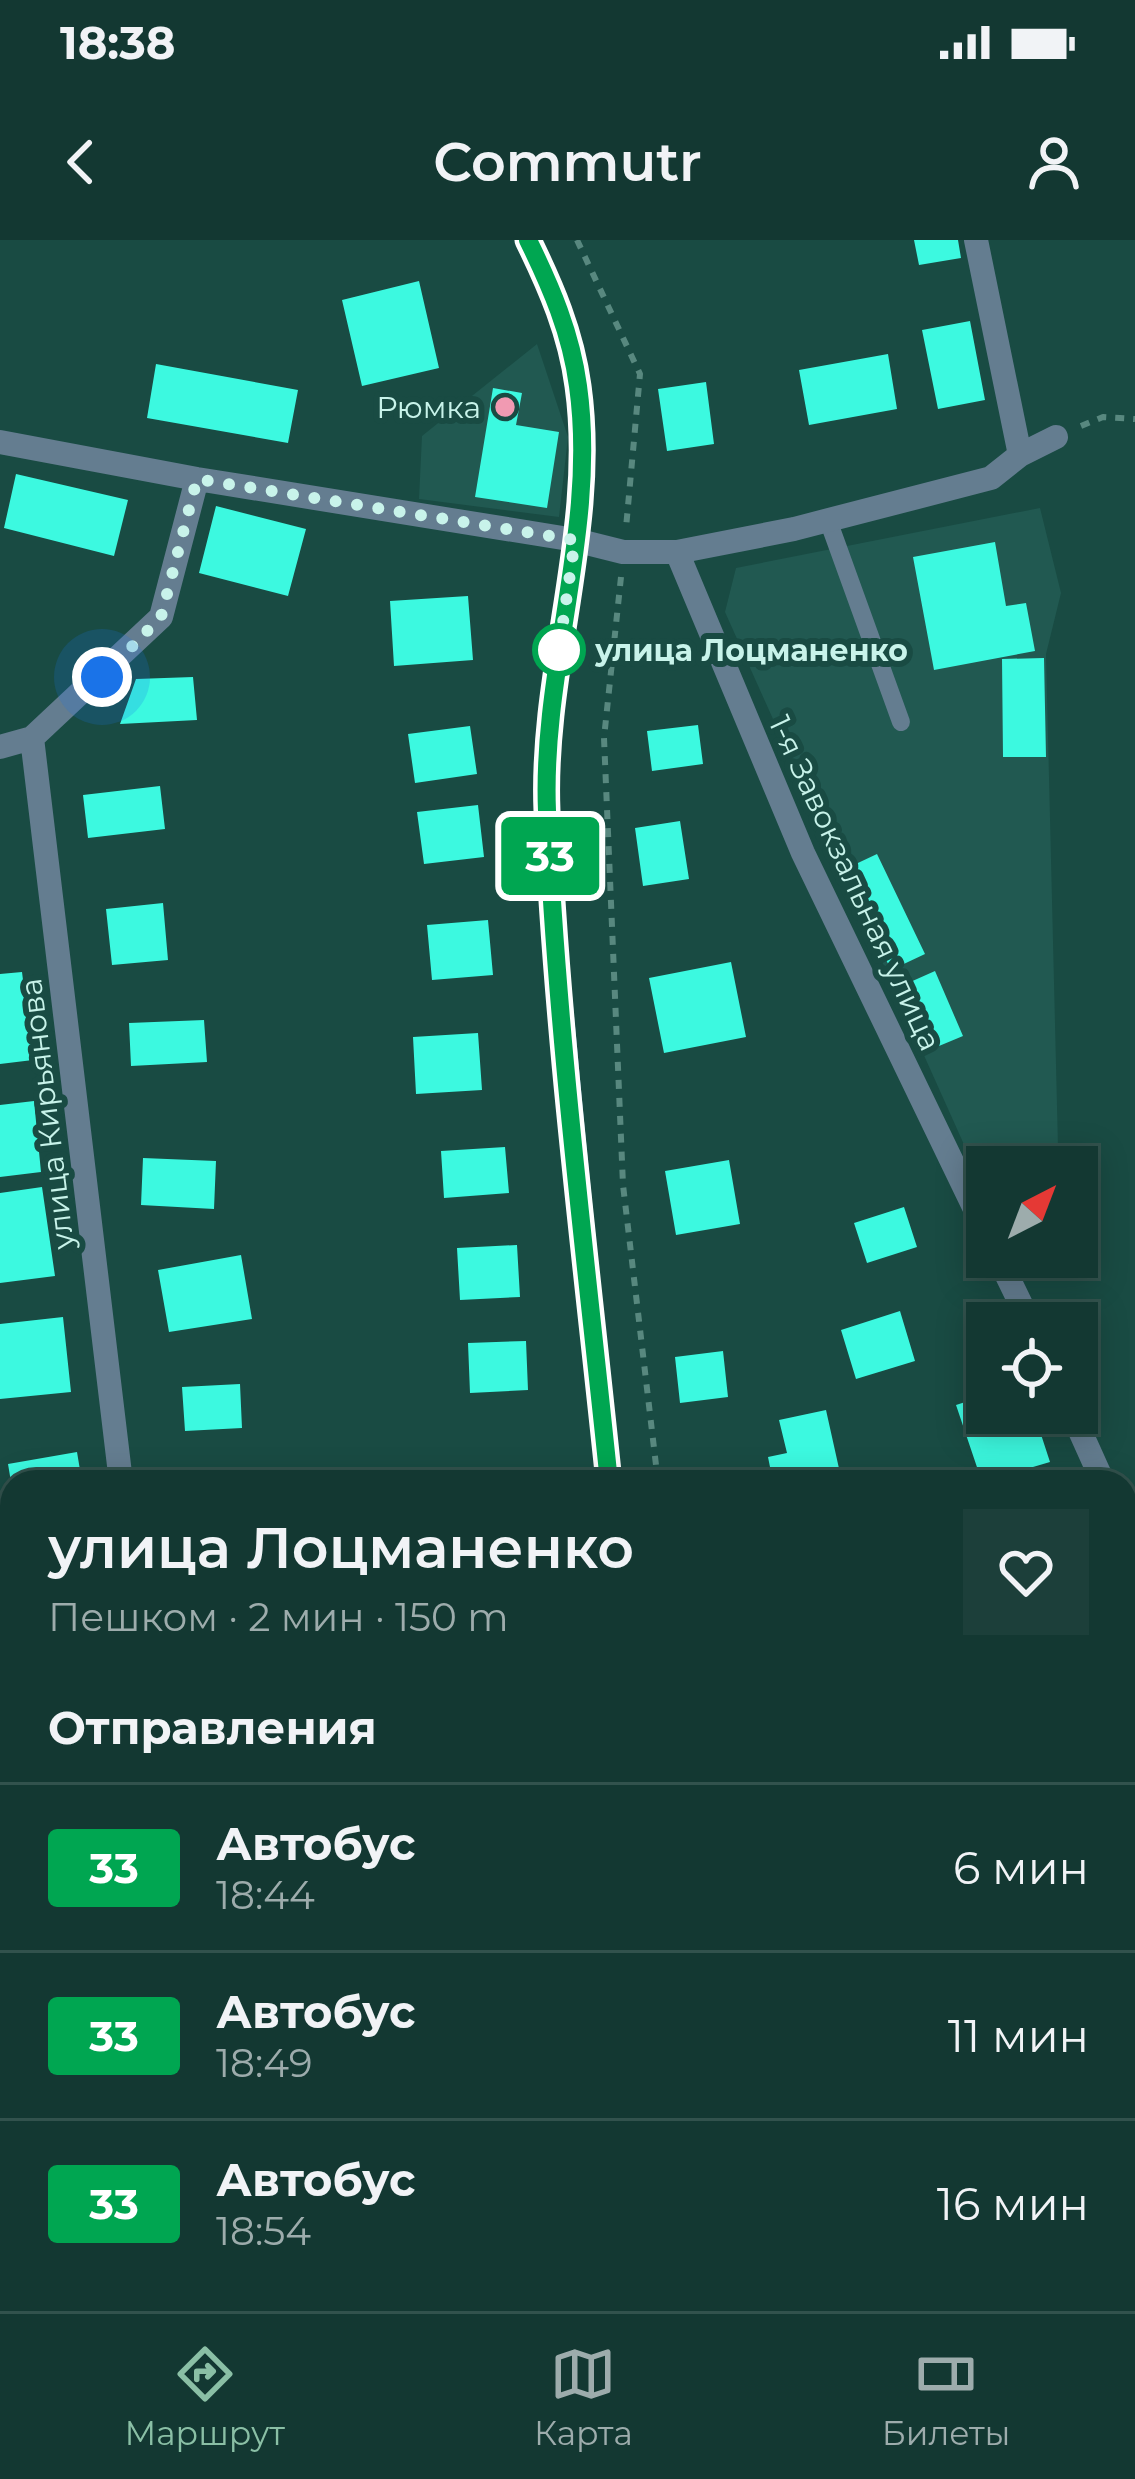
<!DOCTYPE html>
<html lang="ru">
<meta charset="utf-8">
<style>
:root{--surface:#133832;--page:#1c3f3a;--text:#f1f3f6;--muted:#9dacac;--line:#32524d;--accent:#8abfa5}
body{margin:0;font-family:Montserrat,sans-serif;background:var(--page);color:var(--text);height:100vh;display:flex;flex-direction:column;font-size:45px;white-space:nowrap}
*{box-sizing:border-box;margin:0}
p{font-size:39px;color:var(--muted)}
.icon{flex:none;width:66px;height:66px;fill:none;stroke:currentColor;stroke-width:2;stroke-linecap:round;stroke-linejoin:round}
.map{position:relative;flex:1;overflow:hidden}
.drawer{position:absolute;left:0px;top:1230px;width:1137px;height:843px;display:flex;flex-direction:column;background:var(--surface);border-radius:36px 36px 0 0;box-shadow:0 6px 30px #0003,0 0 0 3px var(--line)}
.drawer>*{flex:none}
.badge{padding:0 24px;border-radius:9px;font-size:42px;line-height:78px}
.needle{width:78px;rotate:42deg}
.fabs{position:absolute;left:966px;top:906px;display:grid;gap:24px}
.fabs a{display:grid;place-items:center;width:132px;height:132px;border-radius:0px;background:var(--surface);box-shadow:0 6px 30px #0003,0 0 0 3px var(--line);font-size:60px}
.you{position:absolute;width:60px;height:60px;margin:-30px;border:9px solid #fff;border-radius:50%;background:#1a73e8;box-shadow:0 0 0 18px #1a73e833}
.map>.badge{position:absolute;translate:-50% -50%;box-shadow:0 0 0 6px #fff}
h2{padding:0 48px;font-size:45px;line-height:108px}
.round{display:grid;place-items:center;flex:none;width:126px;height:126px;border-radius:0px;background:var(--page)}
.headline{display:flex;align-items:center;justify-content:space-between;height:204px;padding:0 48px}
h1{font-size:57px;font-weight:600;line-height:90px}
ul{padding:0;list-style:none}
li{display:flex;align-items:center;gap:36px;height:168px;padding:0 48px;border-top:3px solid var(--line)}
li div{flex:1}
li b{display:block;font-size:45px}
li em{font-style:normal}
li .badge{min-width:132px;font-weight:700;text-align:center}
.status{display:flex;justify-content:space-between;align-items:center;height:84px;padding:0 60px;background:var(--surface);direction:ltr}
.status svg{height:33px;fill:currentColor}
header{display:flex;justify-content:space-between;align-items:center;height:156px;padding:0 48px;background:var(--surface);font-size:54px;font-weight:600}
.tab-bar{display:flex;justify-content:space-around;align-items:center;height:168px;border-top:3px solid var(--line);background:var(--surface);font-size:33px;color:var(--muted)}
.tab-bar a{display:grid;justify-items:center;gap:6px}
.tab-bar .current{color:var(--accent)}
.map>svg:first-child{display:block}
</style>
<div class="status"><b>18:38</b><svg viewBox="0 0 49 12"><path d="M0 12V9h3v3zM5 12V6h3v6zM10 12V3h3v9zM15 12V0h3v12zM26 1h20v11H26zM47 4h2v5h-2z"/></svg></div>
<header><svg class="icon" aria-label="back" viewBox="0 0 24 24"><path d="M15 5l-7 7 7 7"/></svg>Commutr<svg class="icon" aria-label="person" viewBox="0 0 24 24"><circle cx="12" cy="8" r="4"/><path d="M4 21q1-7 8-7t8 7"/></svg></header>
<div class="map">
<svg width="1135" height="2071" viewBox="0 0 1135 2071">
<rect width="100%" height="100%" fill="#194b43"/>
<!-- built -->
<path fill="#215951" d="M 537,104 L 568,197 L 559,277 L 419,259 L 422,196 Z
M 1040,268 L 1061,353 L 1046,414 L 1058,907 L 975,929 L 725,372 L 736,328 Z
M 1135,1903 L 1135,2071 L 1033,2071 L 1032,2061 L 1125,2061 L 1125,1904 Z"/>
<!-- building -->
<path fill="#3cf9e0" d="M 914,0 L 958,0 L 961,18 L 919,25 Z
M 419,41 L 439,128 L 362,146 L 342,60 Z
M 970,81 L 985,160 L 938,169 L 922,90 Z
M 888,114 L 897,169 L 809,185 L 799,130 Z
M 156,124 L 298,150 L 288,203 L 147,178 Z
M 706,142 L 714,204 L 667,211 L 658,149 Z
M 493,148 L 522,153 L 516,185 L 559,192 L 547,268 L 475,257 Z
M 16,234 L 128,260 L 114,316 L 4,288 Z
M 216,266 L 306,289 L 288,356 L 199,333 Z
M 995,302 L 1006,366 L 1026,363 L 1035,411 L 934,430 L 913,317 Z
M 468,356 L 473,420 L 394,426 L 390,361 Z
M 1044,418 L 1046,517 L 1003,517 L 1002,419 Z
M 193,437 L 197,480 L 120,484 L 136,439 Z
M 698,485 L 703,524 L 652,531 L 647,491 Z
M 470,486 L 477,534 L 415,543 L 408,494 Z
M 160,546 L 165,589 L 88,598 L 83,555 Z
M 478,565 L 484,617 L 424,624 L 417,572 Z
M 680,581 L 689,639 L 643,646 L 635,588 Z
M 877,614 L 925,714 L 891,730 L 843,630 Z
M 163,663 L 168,720 L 112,725 L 106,669 Z
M 488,680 L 493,735 L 432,740 L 427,685 Z
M 731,722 L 746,797 L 664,813 L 649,738 Z
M 935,731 L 963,796 L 927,811 L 899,747 Z
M 22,732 L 33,820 L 0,824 L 0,734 Z
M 204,780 L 207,822 L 131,826 L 129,783 Z
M 478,793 L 482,850 L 416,854 L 413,797 Z
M 34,861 L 41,932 L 0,937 L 0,865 Z
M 505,907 L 509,953 L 444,958 L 441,911 Z
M 143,918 L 216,921 L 214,969 L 141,965 Z
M 729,920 L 740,984 L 676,995 L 665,931 Z
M 42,947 L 55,1036 L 0,1043 L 0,953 Z
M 904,967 L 917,1007 L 867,1023 L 854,983 Z
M 517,1005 L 520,1057 L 460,1060 L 457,1008 Z
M 241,1015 L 252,1079 L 169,1092 L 158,1030 Z
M 900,1071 L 915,1121 L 856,1139 L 841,1090 Z
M 63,1077 L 71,1152 L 0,1159 L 0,1084 Z
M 526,1101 L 528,1150 L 470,1153 L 468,1103 Z
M 723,1111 L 728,1157 L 680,1163 L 675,1117 Z
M 240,1144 L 242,1188 L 185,1191 L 182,1147 Z
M 987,1155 L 987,1173 L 1034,1173 L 1050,1222 L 982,1242 L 956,1165 Z
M 826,1170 L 842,1242 L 773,1242 L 768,1217 L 787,1213 L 779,1180 Z
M 77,1212 L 82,1242 L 11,1242 L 8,1224 Z
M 1135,1605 L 1135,1645 L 1125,1648 L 1125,1607 Z
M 1135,1936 L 1135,1978 L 1125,1978 L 1125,1937 Z
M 288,2061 L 357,2061 L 359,2071 L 290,2071 Z
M 537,2061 L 634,2061 L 635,2066 L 598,2071 L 538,2071 Z"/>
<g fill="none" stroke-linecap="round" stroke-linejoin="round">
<!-- path -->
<path stroke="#58887f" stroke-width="6" stroke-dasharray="9 9" stroke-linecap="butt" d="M 577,0 L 640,134 L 626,288
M 1081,186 L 1103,177 L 1135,179
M 621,337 L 604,498 L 623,945 L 658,1242
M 748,2061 L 749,2071"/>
<!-- service -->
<path stroke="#647d90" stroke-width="18" d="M 828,280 L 901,482"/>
<!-- minor -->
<path stroke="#647d90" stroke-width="24" d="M 976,0 L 1020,215
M 0,202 L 197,239 L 575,300 L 623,312 L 677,312 L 794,289 L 991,238 L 1020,215 L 1056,197
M 677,312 L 803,613 L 987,994
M 32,498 L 121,1242
M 0,507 L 32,498 L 161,377 L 197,239
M 998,1017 L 1030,1083
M 1072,1173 L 1103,1242
M 1125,1301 L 1135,1329
M 1125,1888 L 1135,1887
M 0,1926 L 12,1925
M 221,2061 L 222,2071"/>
<!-- secondary -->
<path stroke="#769dbb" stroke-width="24" d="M 528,0 C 551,47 571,93 579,146 C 598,284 544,423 547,562 C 548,644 557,726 565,807 C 578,952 594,1097 609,1242
M 692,2061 L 693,2071"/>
</g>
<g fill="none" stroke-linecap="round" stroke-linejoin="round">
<!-- line casing -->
<g stroke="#fff" stroke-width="27">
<path id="line" d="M 528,0 C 551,47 571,93 578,146 C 598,288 541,429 547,571 C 557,795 586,1019 609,1242"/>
</g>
<!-- line -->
<use href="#line" stroke="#00a651" stroke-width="18"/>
<!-- walk -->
<path stroke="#c8f3ea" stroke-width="12" stroke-dasharray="0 21.6" d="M 102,437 L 161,377 L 197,239 L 575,300 L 559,410"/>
</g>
<!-- markers -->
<circle fill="#f19ab2" stroke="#194b43" stroke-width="4.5" cx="505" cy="167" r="12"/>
<circle fill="#fff" stroke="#00a651" stroke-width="6" cx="559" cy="410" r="24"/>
<g text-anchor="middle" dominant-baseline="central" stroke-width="12" stroke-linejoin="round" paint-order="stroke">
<!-- poi labels -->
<g font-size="30" fill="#c8f3ea" stroke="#194b43" text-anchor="end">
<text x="481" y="167">Рюмка</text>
</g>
<!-- stop labels -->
<g font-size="30" font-weight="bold" fill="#c8f3ea" stroke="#194b43" text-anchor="start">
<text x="595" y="410">улица Лоцманенко</text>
</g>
<!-- street labels -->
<g font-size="30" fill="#c8f3ea" stroke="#194b43">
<text transform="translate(855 643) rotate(65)">1-я Завокзальная улица</text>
<text transform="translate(47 874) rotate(-97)">улица Кирьянова</text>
</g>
</g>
</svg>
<div class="fabs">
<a><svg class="needle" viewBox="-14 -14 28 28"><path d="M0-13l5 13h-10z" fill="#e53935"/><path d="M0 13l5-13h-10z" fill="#9dacac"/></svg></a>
<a><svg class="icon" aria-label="locate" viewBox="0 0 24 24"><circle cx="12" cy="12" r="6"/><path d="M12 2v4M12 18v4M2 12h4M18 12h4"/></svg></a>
</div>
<div class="you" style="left:102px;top:437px"></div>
<b class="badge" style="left:550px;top:616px;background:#00a651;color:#fff">33</b>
<section class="drawer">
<div class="headline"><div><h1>улица Лоцманенко</h1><p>Пешком · 2 мин · 150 m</p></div><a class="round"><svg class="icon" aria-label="heart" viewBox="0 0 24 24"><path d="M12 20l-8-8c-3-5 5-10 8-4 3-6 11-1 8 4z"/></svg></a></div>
<h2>Отправления</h2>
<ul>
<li><span class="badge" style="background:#00a651;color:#fff">33</span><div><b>Автобус</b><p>18:44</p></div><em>6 мин</em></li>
<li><span class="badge" style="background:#00a651;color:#fff">33</span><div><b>Автобус</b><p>18:49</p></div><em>11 мин</em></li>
<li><span class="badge" style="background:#00a651;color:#fff">33</span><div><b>Автобус</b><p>18:54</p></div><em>16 мин</em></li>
</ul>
</section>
</div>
<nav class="tab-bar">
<a class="current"><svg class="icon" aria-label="directions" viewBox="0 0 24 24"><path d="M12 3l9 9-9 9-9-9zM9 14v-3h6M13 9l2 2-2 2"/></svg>Маршрут</a>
<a><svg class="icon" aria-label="map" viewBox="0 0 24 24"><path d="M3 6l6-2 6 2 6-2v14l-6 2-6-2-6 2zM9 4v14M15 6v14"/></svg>Карта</a>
<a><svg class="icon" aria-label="tickets" viewBox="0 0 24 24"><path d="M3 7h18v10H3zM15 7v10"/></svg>Билеты</a>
</nav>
